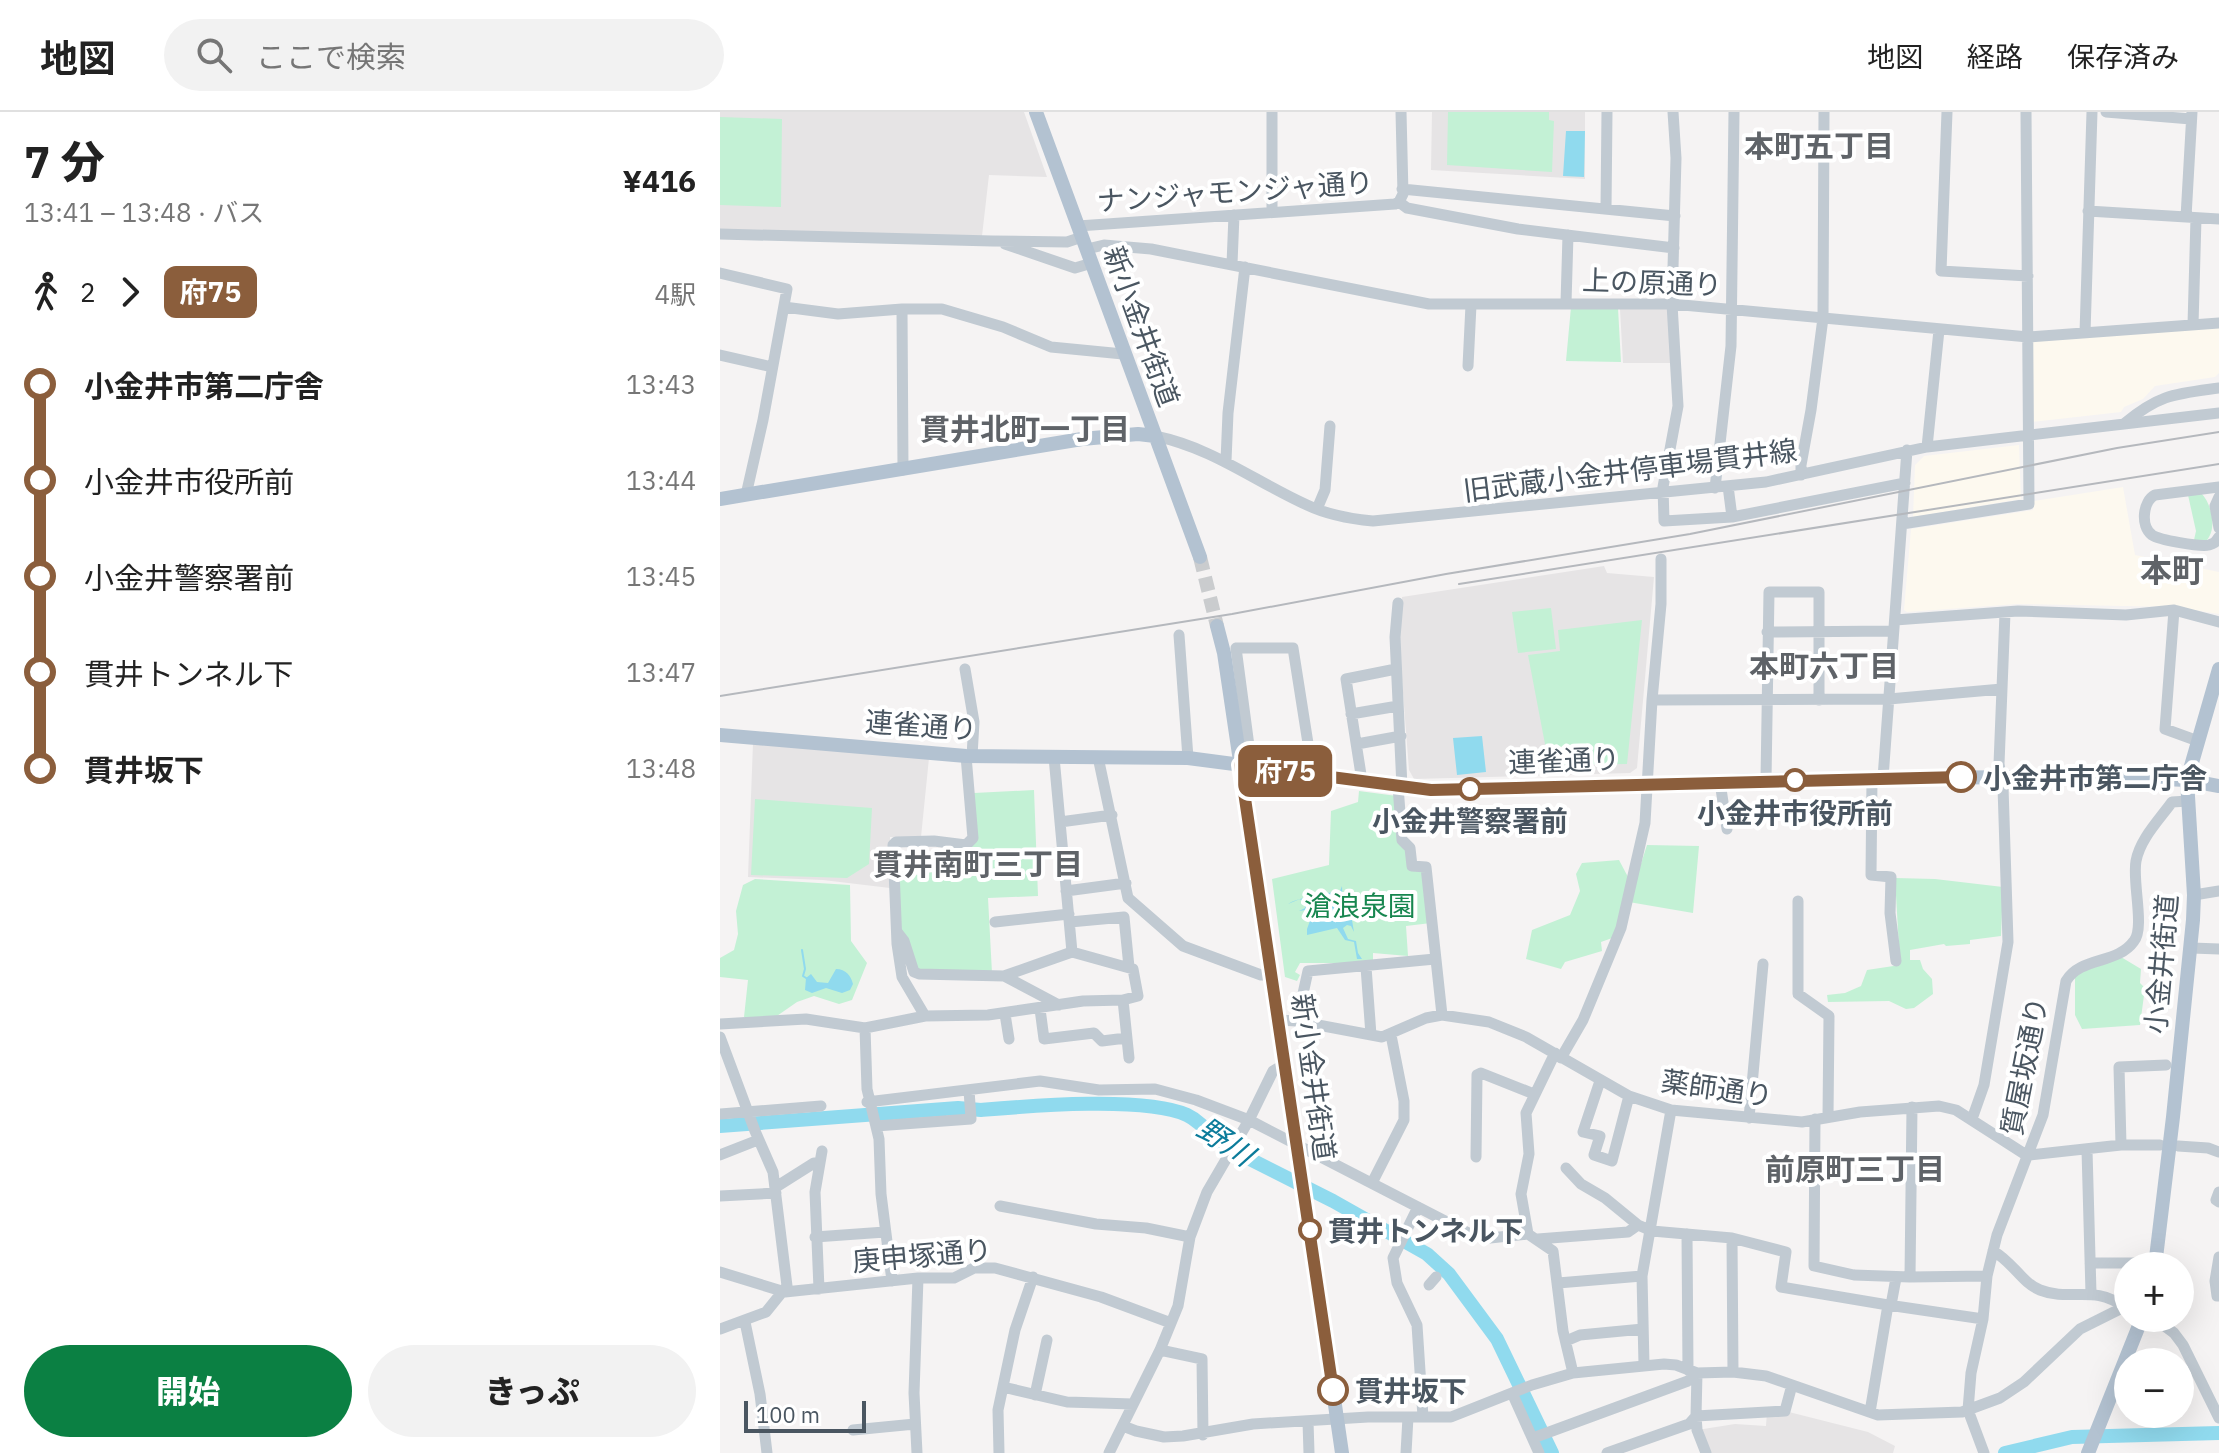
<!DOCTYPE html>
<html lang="ja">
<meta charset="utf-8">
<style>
:root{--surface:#fff;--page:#f2f2f2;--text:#222;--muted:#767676;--line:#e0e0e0;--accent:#0b8043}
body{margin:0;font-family:"IBM Plex Sans","Noto Sans JP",sans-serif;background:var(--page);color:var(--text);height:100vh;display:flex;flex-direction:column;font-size:30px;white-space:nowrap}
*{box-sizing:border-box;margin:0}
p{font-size:26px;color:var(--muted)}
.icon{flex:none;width:44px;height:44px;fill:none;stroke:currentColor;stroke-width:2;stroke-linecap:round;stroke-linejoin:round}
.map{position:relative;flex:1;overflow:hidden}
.drawer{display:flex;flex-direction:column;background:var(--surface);width:720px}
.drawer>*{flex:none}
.badge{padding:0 16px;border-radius:12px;font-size:28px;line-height:52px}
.tools{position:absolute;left:1394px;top:1140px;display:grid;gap:16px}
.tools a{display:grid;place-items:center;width:80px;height:80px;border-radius:50%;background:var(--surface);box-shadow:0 8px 32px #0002;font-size:40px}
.scale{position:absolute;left:24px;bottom:20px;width:122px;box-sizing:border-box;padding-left:8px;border:4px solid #4a5661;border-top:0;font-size:22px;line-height:28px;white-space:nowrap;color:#4a5661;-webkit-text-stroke:6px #fff;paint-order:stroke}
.map>.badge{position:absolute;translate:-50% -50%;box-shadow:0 0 0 4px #fff}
.legs{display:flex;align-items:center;gap:12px;height:88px;padding:0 24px;font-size:26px}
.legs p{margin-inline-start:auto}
.overview{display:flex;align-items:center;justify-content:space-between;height:136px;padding:0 24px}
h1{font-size:44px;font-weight:800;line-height:60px}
.button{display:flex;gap:16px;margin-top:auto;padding:16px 24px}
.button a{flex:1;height:92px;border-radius:48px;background:var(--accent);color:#fff;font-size:32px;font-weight:800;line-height:92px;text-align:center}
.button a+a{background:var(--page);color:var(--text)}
ul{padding:0 24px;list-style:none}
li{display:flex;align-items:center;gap:28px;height:96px;font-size:30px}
li i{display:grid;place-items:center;width:12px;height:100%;margin:0 10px;background:currentColor}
li i::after{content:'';width:20px;height:20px;margin:-10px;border:6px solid;border-radius:50%;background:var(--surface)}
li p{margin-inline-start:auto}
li:first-child i{background:linear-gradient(#0000 50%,currentColor 0)}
li:last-child i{background:linear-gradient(currentColor 50%,#0000 0)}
header{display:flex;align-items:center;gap:48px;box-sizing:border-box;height:112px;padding:0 40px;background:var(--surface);border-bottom:2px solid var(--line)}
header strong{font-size:38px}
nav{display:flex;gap:44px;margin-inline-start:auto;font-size:28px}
.search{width:560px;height:72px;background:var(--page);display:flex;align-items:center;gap:20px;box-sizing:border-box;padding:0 28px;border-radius:44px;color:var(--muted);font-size:30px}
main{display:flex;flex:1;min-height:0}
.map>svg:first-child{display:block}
</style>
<header>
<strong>地図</strong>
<div class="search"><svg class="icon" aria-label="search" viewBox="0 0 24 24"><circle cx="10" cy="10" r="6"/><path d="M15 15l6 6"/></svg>ここで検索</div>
<nav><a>地図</a><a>経路</a><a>保存済み</a></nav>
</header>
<main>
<section class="drawer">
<div class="overview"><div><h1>7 分</h1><p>13:41 – 13:48 · バス</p></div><b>¥416</b></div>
<div class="legs"><svg class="icon" aria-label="walk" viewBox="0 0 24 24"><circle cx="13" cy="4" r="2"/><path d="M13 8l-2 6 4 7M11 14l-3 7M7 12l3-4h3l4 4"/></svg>2<svg class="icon" aria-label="forward" viewBox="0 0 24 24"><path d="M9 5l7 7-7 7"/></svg><b class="badge" style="background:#8b5e3c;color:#fff">府75</b><p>4駅</p></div>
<ul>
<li><i style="color:#8b5e3c"></i><b>小金井市第二庁舎</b><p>13:43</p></li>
<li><i style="color:#8b5e3c"></i><span>小金井市役所前</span><p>13:44</p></li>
<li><i style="color:#8b5e3c"></i><span>小金井警察署前</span><p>13:45</p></li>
<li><i style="color:#8b5e3c"></i><span>貫井トンネル下</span><p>13:47</p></li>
<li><i style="color:#8b5e3c"></i><b>貫井坂下</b><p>13:48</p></li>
</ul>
<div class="button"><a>開始</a><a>きっぷ</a></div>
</section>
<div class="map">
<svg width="1499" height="1341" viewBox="0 0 1499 1341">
<rect width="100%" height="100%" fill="#f5f3f3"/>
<!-- commercial -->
<path fill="#fdf9ef" d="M 1499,212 L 1499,261 L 1495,265 L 1435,274 L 1423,287 L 1404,295 L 1401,300 L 1312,310 L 1312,228 Z
M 1299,333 L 1301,387 L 1193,405 L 1195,353 L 1204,344 Z
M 1403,375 L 1415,443 L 1499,460 L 1499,502 L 1456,495 L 1297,492 L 1187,500 L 1184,498 L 1191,417 L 1313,398 L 1314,389 Z"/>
<!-- education -->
<path fill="#e6e4e5" d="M 0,0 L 304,0 L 327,65 L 269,63 L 262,124 L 0,118 Z
M 712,0 L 865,0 L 865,67 L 711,58 Z
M 948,196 L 952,251 L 903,251 L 900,197 Z
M 884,454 L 887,461 L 934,465 L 917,656 L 910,661 L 694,667 L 689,658 L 679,529 L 682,485 Z
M 33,631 L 209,646 L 201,725 L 170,725 L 170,776 L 103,768 L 28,765 Z
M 1047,1299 L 1065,1299 L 1148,1320 L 1175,1334 L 1173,1341 L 986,1341 L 977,1318 L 1015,1312 L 1046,1314 Z"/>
<!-- green -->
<path fill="#c3f1d5" d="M 728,0 L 829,0 L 829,8 L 834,9 L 832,60 L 727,53 Z
M 0,5 L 62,7 L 61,95 L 0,93 Z
M 851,195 L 898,196 L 901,250 L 846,249 Z
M 1481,381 C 1492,392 1497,416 1487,428 L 1474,428 L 1476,419 L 1468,383 Z
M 831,496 L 836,537 L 798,541 L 792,500 Z
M 922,508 L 907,652 L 829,653 L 808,543 L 840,539 L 838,518 Z
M 314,678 L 318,784 L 268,786 L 272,861 L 198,859 L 179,816 L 171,767 L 238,756 L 235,738 L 245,736 L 256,728 L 254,681 Z
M 639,679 L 677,684 L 692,754 L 706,755 L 711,811 L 686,814 L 688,844 L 653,841 L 653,851 L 580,851 L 575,860 L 580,863 L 577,869 L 565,865 L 552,767 L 609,753 L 611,699 L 638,690 Z
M 35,687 L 152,696 L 149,752 L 127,766 L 31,763 Z
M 927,733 L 979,734 L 973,801 L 903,789 L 895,825 L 881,830 L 882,839 L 845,850 L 841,857 L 806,847 L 812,818 L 850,803 L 860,779 L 856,762 L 862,751 L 899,748 L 908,765 L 918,761 Z
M 1175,766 L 1215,767 L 1283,775 L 1281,824 L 1250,828 L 1250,832 L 1226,834 L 1224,832 L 1190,838 L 1190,848 L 1200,848 L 1203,857 L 1212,867 L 1213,882 L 1194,896 L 1186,897 L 1169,889 L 1108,890 L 1107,883 L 1125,881 L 1141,874 L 1147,858 L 1180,853 Z
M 35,767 L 130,773 L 131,829 L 147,851 L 132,888 L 119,892 L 94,884 L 77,890 L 54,906 L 24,905 L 28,868 L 0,865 L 0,846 L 14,838 L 18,822 L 16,799 L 23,773 Z
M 1401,845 L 1421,857 L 1420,871 L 1425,876 L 1420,913 L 1362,917 L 1355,903 L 1355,861 Z"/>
<!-- water -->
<path fill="#90daee" d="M 846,19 L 865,19 L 864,65 L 843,64 Z
M 762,624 L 766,660 L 737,663 L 733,626 Z
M 622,774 L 623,797 L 631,802 L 634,820 L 631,814 L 627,813 L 623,816 L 628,827 L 636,829 L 638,841 L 642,847 L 637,847 L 634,830 L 625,828 L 617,816 L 587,823 L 587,817 L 591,806 L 586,798 L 579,799 L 585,796 L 585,792 L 580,787 L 568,792 C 576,786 607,781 620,779 Z
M 116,857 C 126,857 131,864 133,872 L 130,878 L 122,881 L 106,876 L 92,881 L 85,878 L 86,866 L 91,862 L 97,870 L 108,871 Z"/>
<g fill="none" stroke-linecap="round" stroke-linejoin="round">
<!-- stream -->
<path stroke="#90daee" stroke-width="2" d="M 82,838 L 85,857 L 83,864 L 86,866"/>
<!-- river -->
<path stroke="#90daee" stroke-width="14" d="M 0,1014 L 238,996 L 261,998 C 309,994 425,984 467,1003 C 480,1009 490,1022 500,1032 L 613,1089 L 707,1142 L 729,1162 L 777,1227 L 832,1341
M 1285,1341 L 1352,1325 L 1499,1321"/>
<!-- major-tunnel -->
<path stroke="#caccce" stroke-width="14" stroke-dasharray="14 7" stroke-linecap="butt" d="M 480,445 L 497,514
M 537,764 L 548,833"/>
<!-- minor -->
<path stroke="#c1cad2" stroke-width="11" d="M 953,0 L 956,46 L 952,192 L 958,294 L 943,375 L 944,409 L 1012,405 L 1185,371
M 1227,0 L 1221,159 L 1308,164
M 1386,0 L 1471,7
M 682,77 L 955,104
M 679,90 L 687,96 L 798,117 L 954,136
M 886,97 L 887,0
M 1368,99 L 1499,107
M 552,100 L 552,0
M 1466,105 L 1472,0
M 358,114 L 675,92 L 679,90 L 683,82 L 681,0
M 0,122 L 272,129 L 347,130 L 362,125
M 285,132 L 355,156 L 372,151
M 367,137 L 384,133 L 431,137 L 709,192 L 952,192 L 1308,225 L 1499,211
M 512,152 L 514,103
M 0,161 L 67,177 L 43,308 L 26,383
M 846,191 L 848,123
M 64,195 L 118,202 L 182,197 L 222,197 L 283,215 L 331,235 L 403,242
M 182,197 L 183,358
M 1473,213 L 1476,106
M 1365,221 L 1372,0
M 0,243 L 52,255
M 748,254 L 751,193
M 1405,311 C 1440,282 1455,282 1499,276
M 435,324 C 493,336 534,369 587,393 C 608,403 631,407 653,409 L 1046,370 L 1207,335 L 1499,301
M 1207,335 L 1219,218
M 506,349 L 508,301 L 525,155
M 1081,363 L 1081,353 L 1091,298 L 1103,206 L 1104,0
M 1008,374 L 1012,405
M 1499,375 L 1435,383 C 1423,389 1420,414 1432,423 C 1439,428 1480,435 1489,433 C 1496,431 1495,430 1499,425
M 995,376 L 1011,234 L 1014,0
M 1499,385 L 1495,394 L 1499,416
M 597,397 L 605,378 L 610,314
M 1182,412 L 1309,392 L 1306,0
M 678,491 L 675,525 L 682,675
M 1454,498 L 1445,617 L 1478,629
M 1175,508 L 1298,499 L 1406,503 L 1454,498 L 1499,510
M 1047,520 L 1173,519
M 459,523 L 468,646
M 245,557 L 254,610 L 252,644
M 932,588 L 1169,587 L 1282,577
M 631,602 L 678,594
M 637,632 L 681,624
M 529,634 L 516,536 L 573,536 L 593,663
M 378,645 L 408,786 L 463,834 L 541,863 L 552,863
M 1152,666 L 1151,763 L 1171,765 L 1170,801 L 1176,849
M 1163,666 L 1187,338
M 1046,668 L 1049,480 L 1099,480 L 1099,588
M 642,669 L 626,567 L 676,557
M 1000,670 L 1007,717
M 678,674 L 682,728 L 690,736 L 692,754 L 706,755 L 722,903
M 340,710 L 392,703
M 346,779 L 406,771
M 1474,783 L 1499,779
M 1078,789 L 1078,882 L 1109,904 L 1108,1005
M 275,810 L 349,802
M 350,810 L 404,805 L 409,855
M 177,820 L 184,829 L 194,860 L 199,862 L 284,864 L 339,893
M 1472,836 L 1499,837
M 646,855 L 651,923
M 284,864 L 352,840 L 334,645
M 403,888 L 409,946
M 320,897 L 324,927 L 374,921 L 382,929 L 406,926
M 285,902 L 289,927
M 205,904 L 182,865 L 177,832 L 173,733 L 176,730 L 214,729 L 246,733 L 253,726 L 246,644
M 558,908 L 577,909 L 662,925 L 706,906 L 722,903 L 769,910 L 806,925 L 909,984 L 951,998 L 1082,1010 L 1140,1000 L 1219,994 L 1236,998 L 1303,1041 L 1310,1043 L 1401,1033 L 1440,1033
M 577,909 L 588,859 L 715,847
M 0,912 L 86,907 L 145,916 L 147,977 L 159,1027 L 161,1082 L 172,1169
M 145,916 L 205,904 L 268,903 L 363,889 L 403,888 L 418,884 L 413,857 L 352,840
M 0,925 L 35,1019 L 53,1060 L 67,1174 L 46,1200 L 0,1217
M 841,946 L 863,908 L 901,816 L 925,711 L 932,588 L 941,492 L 941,447
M 880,969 L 863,1020 L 880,1024 L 874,1043 L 892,1049 L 909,984
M 147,990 L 320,969 L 379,978 L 435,977 L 476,988 L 529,1008 L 754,1124 L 770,1126 L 808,1122 L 833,1139 L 843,1219 L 853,1261
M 0,1002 L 101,994
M 1029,1006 L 1043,852
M 1095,1007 L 1094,1154 L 1134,1163 L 1190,1165 L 1192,995
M 1252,1007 L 1264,973 L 1288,830 L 1283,675 L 1279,652 L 1285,501
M 156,1014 L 251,1007 L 249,978
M 1401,1033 L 1399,955 L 1446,953
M 1458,1034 L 1488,1036 L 1499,1040
M 1367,1038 L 1371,1181
M 0,1043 L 38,1028
M 756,1045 L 757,963 L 761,961 L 814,982
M 846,1056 L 861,1072 L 885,1086 L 918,1113 L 932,1119 L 1012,1126 L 1066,1140 L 1061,1175 L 1168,1193 L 1150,1300
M 652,1071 L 684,1008 L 684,989 L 671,923
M 56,1075 L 94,1051 L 98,1051
M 1499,1080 L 1496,1088 L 1499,1090
M 0,1084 L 56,1081
M 280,1094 L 376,1112 L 426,1116 L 470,1125
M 698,1095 L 673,1146 L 677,1171 L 697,1213 L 703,1305
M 808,1122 L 801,1082 L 809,1042 L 806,1001 L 835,941
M 967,1122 L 968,1258
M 95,1125 L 165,1120
M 1012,1126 L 1013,1260
M 818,1127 L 908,1120 L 918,1113
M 1273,1139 C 1293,1150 1302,1171 1320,1178 C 1350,1190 1374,1172 1404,1195
M 1499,1145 L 1495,1169 L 1497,1184 L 1499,1184
M 1370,1151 L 1435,1151
M 0,1160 L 65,1180 L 198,1166 L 234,1166 L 254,1156 L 275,1156 L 381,1185 L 451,1211
M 1190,1165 L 1267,1164
M 838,1171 L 922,1164
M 709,1173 L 716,1165
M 99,1177 L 95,1080 L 102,1039
M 1168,1193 L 1263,1207
M 1171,1193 L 1176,1166
M 1434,1206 L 1454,1221 L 1463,1233 L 1499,1306
M 25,1210 L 40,1282 L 47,1341
M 846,1229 L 860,1223 L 923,1217
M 440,1238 L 482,1247 L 483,1323
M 924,1253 L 922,1164 L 951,998
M 283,1275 L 347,1290 L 413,1292
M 792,1281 L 819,1341
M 315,1283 L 327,1228
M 588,1309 L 589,1341
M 403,1314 L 416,1319 L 444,1325 L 463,1324 L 533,1312 L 648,1305 L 731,1305 L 812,1273 L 853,1261 L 944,1252 L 956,1253 L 977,1261 L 1013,1260 L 1046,1264 L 1158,1303 L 1242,1300 L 1280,1286 L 1304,1270 L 1360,1217 L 1408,1193
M 133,1318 L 195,1312
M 813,1326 L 968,1269 L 977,1261
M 197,1341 L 194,1281 L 198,1166
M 279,1341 L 278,1298 L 295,1218 L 313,1165
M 389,1341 L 440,1238 L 458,1194 L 470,1125 L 487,1080 L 529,1008 L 553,959 L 565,952
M 686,1341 L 688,1305
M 887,1341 L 969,1312 L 976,1304 L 977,1261
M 986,1341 L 977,1318 L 976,1304 L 1065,1299 L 1072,1273
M 1264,1341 L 1248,1298 L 1251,1261 L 1263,1207 L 1267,1164 L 1277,1123 L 1323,1003 L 1346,869 C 1361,844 1397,853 1414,829 C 1425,816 1412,769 1416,749 C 1420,727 1439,708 1452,690 L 1468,689"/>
<!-- major -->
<path stroke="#b3c2d1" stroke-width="14" d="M 316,0 L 480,445
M 0,387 L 362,327 L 418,322 L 435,324
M 497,514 L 504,541 L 537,764
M 0,623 L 246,644 L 468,646 L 711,678 L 1046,668 L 1371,664 L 1467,668 L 1499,674
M 548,833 L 622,1341
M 1435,1154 L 1453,1005 L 1473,808 L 1474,783 L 1467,668 L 1499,557
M 1368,1341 L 1422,1206"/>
<!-- rail -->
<path stroke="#b5b8bd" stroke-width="2" d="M 739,472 L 1499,352
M 0,584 L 512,502 L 726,462 L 970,422 L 1397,336 L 1499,320"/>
</g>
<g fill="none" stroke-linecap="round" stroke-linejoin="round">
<!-- line-1 casing -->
<g stroke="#fff" stroke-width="18">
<path id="line-1" d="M 613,1278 L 520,653 L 711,678 L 1241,665"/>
</g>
<!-- line-1 -->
<use href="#line-1" stroke="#8b5e3c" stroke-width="12"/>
</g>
<!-- markers -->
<g fill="#fff" stroke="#8b5e3c" stroke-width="4">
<circle cx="1241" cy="665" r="14"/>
<circle cx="1075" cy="668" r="10"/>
<circle cx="750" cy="677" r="10"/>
<circle cx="590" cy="1118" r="10"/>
<circle cx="613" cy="1278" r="14"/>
</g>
<g text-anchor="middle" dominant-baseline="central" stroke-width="8" stroke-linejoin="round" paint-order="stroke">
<!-- street labels -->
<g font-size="28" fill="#4a5661" stroke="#fff">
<text transform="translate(515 79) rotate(-4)">ナンジャモンジャ通り</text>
<text transform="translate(932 170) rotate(2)">上の原通り</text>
<text transform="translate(422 214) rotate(70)">新小金井街道</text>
<text transform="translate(910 358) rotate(-7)">旧武蔵小金井停車場貫井線</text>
<text transform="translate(201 613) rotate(4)">連雀通り</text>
<text transform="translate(844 648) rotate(-2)">連雀通り</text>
<text transform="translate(1441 852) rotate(-85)">小金井街道</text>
<text transform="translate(1304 954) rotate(-79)">質屋坂通り</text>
<text transform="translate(594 965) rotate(82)">新小金井街道</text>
<text transform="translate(997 976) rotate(8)">薬師通り</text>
<text transform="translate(202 1143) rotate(-5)">庚申塚通り</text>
</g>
<!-- stop labels -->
<g font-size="28" font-weight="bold" fill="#4a5661" stroke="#fff" text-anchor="start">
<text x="1263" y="665">小金井市第二庁舎</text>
<text x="1075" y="700" text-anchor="middle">小金井市役所前</text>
<text x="750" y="708" text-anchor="middle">小金井警察署前</text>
<text x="608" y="1118">貫井トンネル下</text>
<text x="635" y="1278">貫井坂下</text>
</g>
<!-- park labels -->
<g font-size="28" fill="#17864f" stroke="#fff">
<text x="640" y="793">滄浪泉園</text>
</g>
<!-- neighbourhood labels -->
<g font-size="30" font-weight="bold" fill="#5f6368" stroke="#fff">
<text x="1099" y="33">本町五丁目</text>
<text x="305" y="316">貫井北町一丁目</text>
<text x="1104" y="553">本町六丁目</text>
<text x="258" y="751">貫井南町三丁目</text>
<text x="1135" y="1056">前原町三丁目</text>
</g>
<!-- water labels -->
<g font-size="30" font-style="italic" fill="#0c7c9b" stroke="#fff">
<text transform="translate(506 1029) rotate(34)">野川</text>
</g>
<!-- quarter labels -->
<g font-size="32" font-weight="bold" fill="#5f6368" stroke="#fff">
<text x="1452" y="458">本町</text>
</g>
</g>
</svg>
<div class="tools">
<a>+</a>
<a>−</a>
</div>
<div class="scale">100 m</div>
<b class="badge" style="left:565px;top:659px;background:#8b5e3c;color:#fff">府75</b>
</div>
</main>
